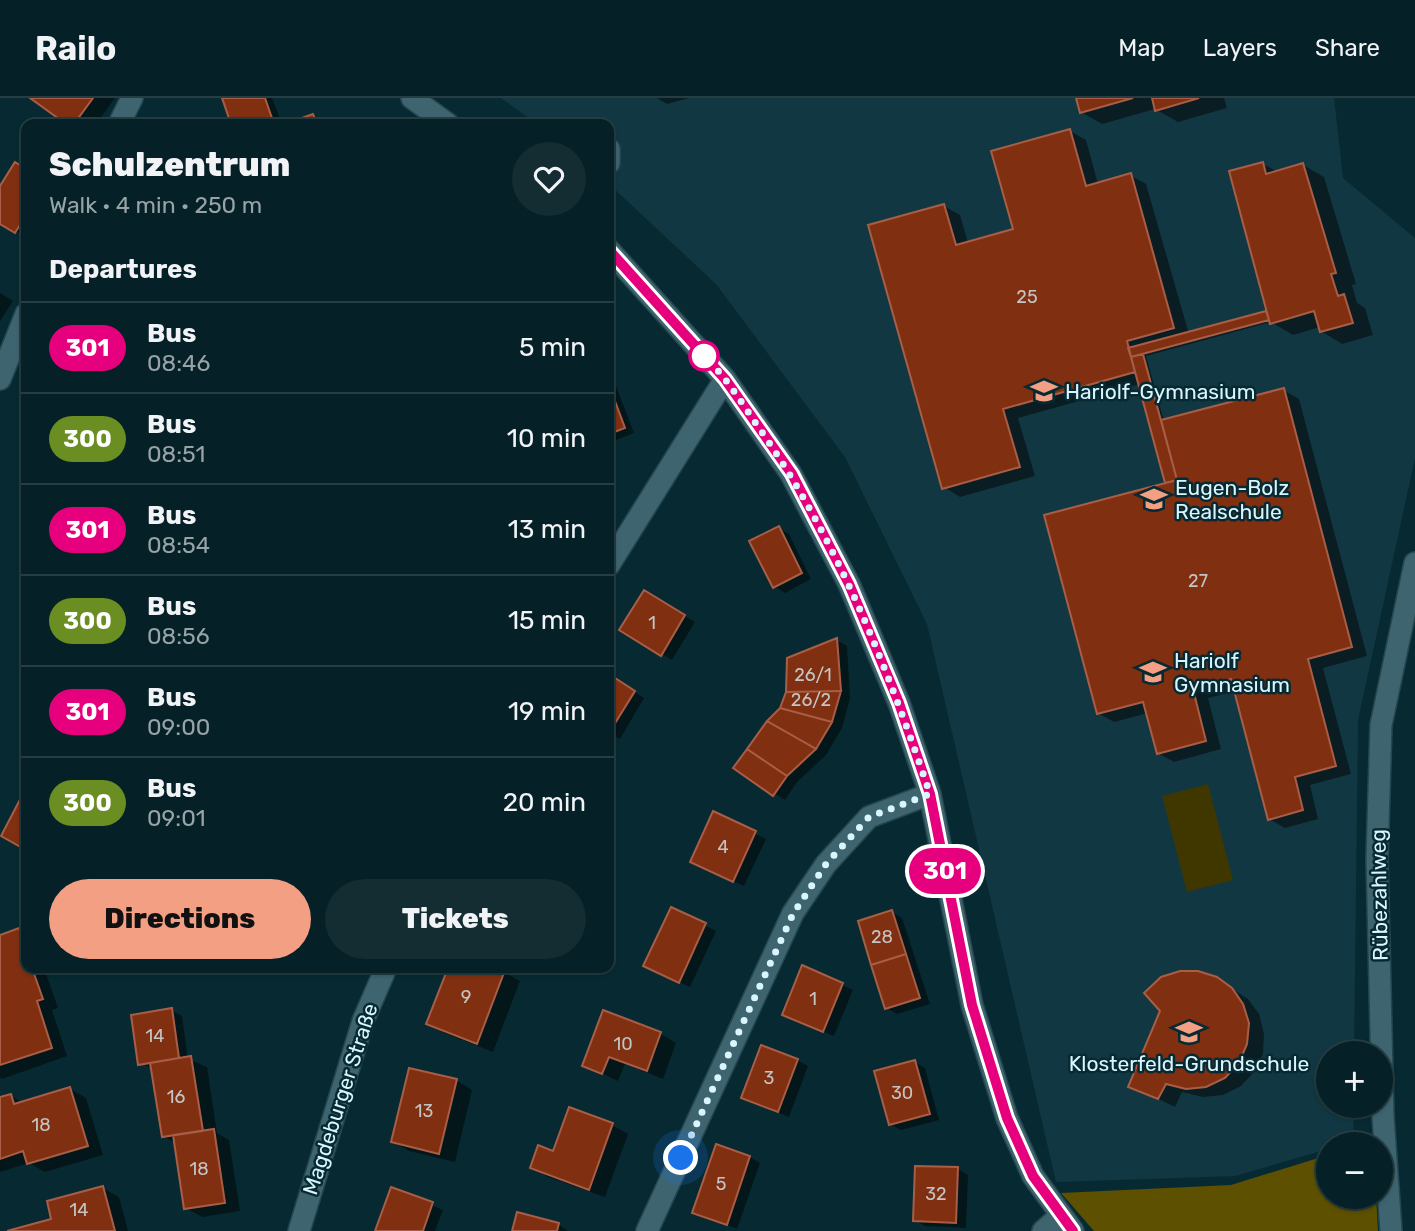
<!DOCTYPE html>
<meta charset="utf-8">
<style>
:root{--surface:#052026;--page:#132d32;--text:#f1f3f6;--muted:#97a3a7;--line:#263e43;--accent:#f39f84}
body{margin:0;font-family:Rubik,sans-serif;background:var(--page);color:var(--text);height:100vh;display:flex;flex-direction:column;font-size:26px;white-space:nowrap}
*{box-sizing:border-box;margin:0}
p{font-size:23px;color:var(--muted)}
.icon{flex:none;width:38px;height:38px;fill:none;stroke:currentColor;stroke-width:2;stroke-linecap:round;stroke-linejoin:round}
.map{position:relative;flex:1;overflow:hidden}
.drawer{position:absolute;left:21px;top:21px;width:593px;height:854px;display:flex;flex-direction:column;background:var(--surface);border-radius:14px;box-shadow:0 2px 5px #0004,0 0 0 2px var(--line)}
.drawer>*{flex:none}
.badge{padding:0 14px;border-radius:23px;font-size:24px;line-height:46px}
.fabs{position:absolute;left:1316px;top:943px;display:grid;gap:14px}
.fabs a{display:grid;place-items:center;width:77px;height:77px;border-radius:50%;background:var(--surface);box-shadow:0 2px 5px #0004,0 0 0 2px var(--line);font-size:35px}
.you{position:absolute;width:35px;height:35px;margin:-18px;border:5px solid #fff;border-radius:50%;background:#1a73e8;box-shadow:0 0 0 10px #1a73e833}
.map>.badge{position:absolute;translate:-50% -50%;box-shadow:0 0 0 4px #fff}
h2{padding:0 28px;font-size:26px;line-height:63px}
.round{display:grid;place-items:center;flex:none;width:74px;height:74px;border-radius:37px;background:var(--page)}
.headline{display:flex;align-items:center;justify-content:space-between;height:119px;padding:0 28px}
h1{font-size:33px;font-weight:800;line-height:52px}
.primary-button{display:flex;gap:14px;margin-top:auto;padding:14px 28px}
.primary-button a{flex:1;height:80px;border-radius:42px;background:var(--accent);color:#111;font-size:28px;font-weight:800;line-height:80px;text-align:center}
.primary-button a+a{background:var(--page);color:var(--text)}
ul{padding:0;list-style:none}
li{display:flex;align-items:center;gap:21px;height:91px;padding:0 28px;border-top:2px solid var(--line)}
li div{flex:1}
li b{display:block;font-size:26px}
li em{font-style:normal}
li .badge{min-width:77px;font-weight:700;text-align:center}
header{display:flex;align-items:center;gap:42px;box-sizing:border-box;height:98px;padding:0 35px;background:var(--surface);border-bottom:2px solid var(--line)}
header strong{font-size:33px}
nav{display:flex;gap:38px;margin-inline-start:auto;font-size:24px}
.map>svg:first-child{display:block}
</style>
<header>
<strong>Railo</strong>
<nav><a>Map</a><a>Layers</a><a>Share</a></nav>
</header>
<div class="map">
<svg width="1415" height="1133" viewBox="0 0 1415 1133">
<rect width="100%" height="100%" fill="#072a32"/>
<!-- built -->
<path fill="#113842" d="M 501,0 L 1334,0 L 1343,80 L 1415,140 L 1415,360 L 1358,622 L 1354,955 L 1328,956 L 1328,1008 L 1354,1008 L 1353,1044 L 1328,1046 L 1328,1051 L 1235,1078 L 1056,1084 L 927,526 L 845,359 L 716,186 L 609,86 L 609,26 L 537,26 Z"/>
<!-- green -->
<path fill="#3f3600" d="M 1208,686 L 1233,782 L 1187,794 L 1162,698 Z"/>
<!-- forest -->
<path fill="#5d5000" d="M 1328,1057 L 1328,1099 L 1376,1099 L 1378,1133 L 1094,1133 L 1061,1095 L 1231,1087 Z"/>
<!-- shadow -->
<path fill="#0007" d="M 33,0 L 115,0 L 96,26 L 69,26 Z
M 224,0 L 272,0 L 282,26 L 233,26 Z
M 657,0 L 689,0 L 667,6 Z
M 1077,0 L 1224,0 L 1227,10 L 1178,24 L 1155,11 L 1102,26 L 1081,14 Z
M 313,17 L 325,26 L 290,26 Z
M 1070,33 L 1086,42 L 1098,86 L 1130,77 L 1146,86 L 1189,236 L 1266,215 L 1270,217 L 1263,66 L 1278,74 L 1303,67 L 1324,79 L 1356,186 L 1352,187 L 1357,205 L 1365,210 L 1373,237 L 1342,246 L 1321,233 L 1320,229 L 1293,237 L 1271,224 L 1146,258 L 1164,323 L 1283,292 L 1299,301 L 1367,558 L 1323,570 L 1351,676 L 1310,687 L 1318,721 L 1285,730 L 1269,721 L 1236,593 L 1208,600 L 1221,651 L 1174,664 L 1158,655 L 1148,615 L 1114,624 L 1098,615 L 1169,386 L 1140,286 L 1018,320 L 1035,378 L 960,399 L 944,389 L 944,108 L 960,117 L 968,145 L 1015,132 Z
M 15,66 L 26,73 L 26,139 L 0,124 L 0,92 Z
M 0,195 L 13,203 L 0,223 Z
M 609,270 L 634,335 L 609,345 Z
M 778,430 L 789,436 L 811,481 L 785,495 L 774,488 Z
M 645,494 L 695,524 L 672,562 L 622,532 Z
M 837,542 L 847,548 L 850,600 L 842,630 L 826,657 L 797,684 L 785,702 L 735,670 L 782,611 L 788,594 L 788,562 Z
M 609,578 L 644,600 L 620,641 L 609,635 Z
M 713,716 L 766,741 L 744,788 L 702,769 Z
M 672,811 L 716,833 L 690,889 L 656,873 Z
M 892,814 L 902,820 L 930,906 L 897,916 L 887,910 Z
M 19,832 L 26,836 L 26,870 L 44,870 L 58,910 L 52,912 L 67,958 L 2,981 L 0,979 L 0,838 Z
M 288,870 L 321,870 L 295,874 Z
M 450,870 L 495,870 L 520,883 L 493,954 L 444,935 L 429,926 Z
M 803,870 L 853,892 L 834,938 L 794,922 Z
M 1216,881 L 1248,901 L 1259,916 L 1264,936 L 1263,956 L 1254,974 L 1241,988 L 1223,997 L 1203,999 L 1182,994 L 1175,1009 L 1131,988 Z
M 171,912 L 182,918 L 188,961 L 207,969 L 217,1035 L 229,1042 L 240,1113 L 202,1119 L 186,1110 L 176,1045 L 163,1038 L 153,971 L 140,965 Z
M 604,914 L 661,936 L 676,945 L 663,981 L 625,966 L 618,983 L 584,967 Z
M 797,962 L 808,968 L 789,1019 L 743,1000 Z
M 915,964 L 925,970 L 939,1022 L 901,1032 L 890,1026 Z
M 456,982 L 472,992 L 455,1064 L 409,1053 L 393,1044 Z
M 70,991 L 86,1000 L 103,1057 L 45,1074 L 29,1065 L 0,1074 L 0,1001 L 11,998 L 24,1005 Z
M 570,1011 L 612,1027 L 628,1036 L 605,1099 L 548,1079 L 532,1069 L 554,1055 Z
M 750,1059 L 760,1065 L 737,1131 L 694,1114 Z
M 958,1071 L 968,1077 L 966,1130 L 925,1128 L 915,1122 Z
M 103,1090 L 119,1099 L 128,1133 L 14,1133 L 53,1122 Z
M 392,1091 L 443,1112 L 435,1133 L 377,1133 Z
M 558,1126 L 568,1133 L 514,1133 Z"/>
<!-- building -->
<path fill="#812f11" stroke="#a85e46" stroke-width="2" d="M 30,0 L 93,0 L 74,26 L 66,26 Z
M 222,0 L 265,0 L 274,26 L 231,26 Z
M 1076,0 L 1133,0 L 1080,15 Z
M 1152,0 L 1199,0 L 1155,13 Z
M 313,16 L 317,26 L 285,26 Z
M 1070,31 L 1086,88 L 1131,75 L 1174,230 L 1127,243 L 1135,274 L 1003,311 L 1020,369 L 942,391 L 868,127 L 944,106 L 956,147 L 1013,131 L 991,53 Z
M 15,64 L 26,71 L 26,117 L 15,135 L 0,126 L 0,88 Z
M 1263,64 L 1266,76 L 1303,65 L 1336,175 L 1331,176 L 1338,198 L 1344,196 L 1353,225 L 1320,234 L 1314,213 L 1270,226 L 1229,73 Z
M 1266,213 L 1269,222 L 1131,259 L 1128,250 Z
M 1143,256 L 1177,382 L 1165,385 L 1131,259 Z
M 609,287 L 625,330 L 609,336 Z
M 1284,290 L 1352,549 L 1308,561 L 1336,668 L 1295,679 L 1303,712 L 1268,722 L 1231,581 L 1193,591 L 1206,643 L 1157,656 L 1143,604 L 1097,616 L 1044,417 L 1177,382 L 1161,322 Z
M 779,428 L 802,475 L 773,490 L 749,443 Z
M 644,492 L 685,517 L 661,558 L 619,532 Z
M 837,540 L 841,593 L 786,594 L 787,560 Z
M 609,576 L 635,593 L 609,635 Z
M 841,593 L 832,624 L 780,610 L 786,594 Z
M 780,610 L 832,624 L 816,651 L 767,623 Z
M 767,623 L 816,651 L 787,678 L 747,651 Z
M 747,651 L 787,678 L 773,698 L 733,670 Z
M 26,690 L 26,752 L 1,738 Z
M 713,713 L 756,733 L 733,784 L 690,764 Z
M 671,809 L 706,825 L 679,885 L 643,868 Z
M 892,812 L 906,856 L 871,867 L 858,823 Z
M 19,830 L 26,851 L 26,870 L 32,870 L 43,901 L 37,903 L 52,950 L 0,967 L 0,837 Z
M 906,856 L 920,900 L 885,911 L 871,867 Z
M 802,867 L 843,885 L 823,934 L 782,917 Z
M 448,870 L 500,870 L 505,872 L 477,946 L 426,926 Z
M 1180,873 L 1198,873 L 1217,879 L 1232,890 L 1243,906 L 1249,925 L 1247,946 L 1239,965 L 1225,980 L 1206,989 L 1186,991 L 1166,986 L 1158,1001 L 1128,989 L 1160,913 L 1144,895 L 1161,879 Z
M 172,910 L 179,960 L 138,967 L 131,917 Z
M 603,912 L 661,934 L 647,973 L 609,959 L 602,976 L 582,968 Z
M 761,947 L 798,961 L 778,1014 L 741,1000 Z
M 191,958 L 203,1033 L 162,1039 L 150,965 Z
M 915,962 L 930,1016 L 889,1027 L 874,973 Z
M 409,970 L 457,981 L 439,1056 L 391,1044 Z
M 70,989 L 88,1048 L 27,1066 L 23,1053 L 0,1061 L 0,999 L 11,996 L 14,1006 Z
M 569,1009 L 613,1025 L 589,1092 L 530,1070 L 538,1047 L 553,1053 Z
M 214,1031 L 225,1105 L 184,1111 L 173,1037 Z
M 716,1046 L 750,1058 L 727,1127 L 692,1115 Z
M 915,1068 L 958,1069 L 956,1125 L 913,1123 Z
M 103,1088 L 115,1133 L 7,1133 L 51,1121 L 47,1103 Z
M 391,1089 L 433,1104 L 423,1133 L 375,1133 Z
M 517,1114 L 559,1125 L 557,1133 L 512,1133 Z"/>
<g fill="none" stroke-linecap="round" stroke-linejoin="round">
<!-- minor casing -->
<g stroke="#24464f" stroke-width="24">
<path id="minor" d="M 412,0 L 448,26
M 119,26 L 132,0
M 609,51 L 609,65
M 609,152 L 725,281 L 791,376 L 849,486 L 899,605 L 930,696 L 972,907 L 1007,1020 L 1033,1078 L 1073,1133
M 0,281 L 26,216
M 609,467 L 725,281
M 299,1133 L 363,923 L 386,870
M 647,1133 L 793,815 L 826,766 L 869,719 L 930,696
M 1043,1133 L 1060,1118
M 1391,1133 L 1383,1018 L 1377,761 L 1381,627 L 1415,465"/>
</g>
<!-- minor -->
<use href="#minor" stroke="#3e646f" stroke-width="21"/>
</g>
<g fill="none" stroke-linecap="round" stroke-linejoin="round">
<!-- line casing -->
<g stroke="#fff" stroke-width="16">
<path id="line" d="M 609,152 L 725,281 L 792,376 L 849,486 L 899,605 L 930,696 L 972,907 L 1007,1020 L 1033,1078 L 1073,1133"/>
</g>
<!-- line -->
<use href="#line" stroke="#e6007e" stroke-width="10"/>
<!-- walk -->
<path stroke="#d9f5fe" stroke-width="7" stroke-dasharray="0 12.6" d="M 681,1060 L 793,816 L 826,766 L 869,719 L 930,696 C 887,568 837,441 759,330 C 742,305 726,279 704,258"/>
</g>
<!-- icons -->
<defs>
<g id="school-bare" transform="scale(2.1)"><path d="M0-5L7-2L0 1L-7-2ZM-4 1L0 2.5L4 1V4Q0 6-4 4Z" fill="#f39f84" stroke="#072a32" stroke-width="2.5" paint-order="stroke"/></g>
</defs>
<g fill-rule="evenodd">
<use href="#school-bare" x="1044" y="293"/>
<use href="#school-bare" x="1154" y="401"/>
<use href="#school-bare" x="1153" y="574"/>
<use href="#school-bare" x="1189" y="934"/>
</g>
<!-- markers -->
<circle fill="#fff" stroke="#e6007e" stroke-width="3.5" cx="704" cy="258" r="14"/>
<g text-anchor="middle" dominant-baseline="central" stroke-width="5" stroke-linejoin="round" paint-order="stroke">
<!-- number labels -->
<g font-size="18" fill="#c3c4c3">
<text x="1027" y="199">25</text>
<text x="1198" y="483">27</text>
<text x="652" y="525">1</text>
<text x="813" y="577">26/1</text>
<text x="811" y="602">26/2</text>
<text x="723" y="749">4</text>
<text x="882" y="839">28</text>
<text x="466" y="899">9</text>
<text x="813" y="901">1</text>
<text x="155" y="938">14</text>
<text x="623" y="946">10</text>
<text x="769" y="980">3</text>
<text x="902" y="995">30</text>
<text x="176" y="999">16</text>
<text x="424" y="1013">13</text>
<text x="41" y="1027">18</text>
<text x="199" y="1071">18</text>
<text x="721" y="1086">5</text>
<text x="936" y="1096">32</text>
<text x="79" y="1112">14</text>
</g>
<!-- poi labels -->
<g font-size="21" fill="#d9f5fe" stroke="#072a32" text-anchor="start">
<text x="1065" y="293">Hariolf-Gymnasium</text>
<text x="1175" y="389">Eugen-Bolz<tspan x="1175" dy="24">Realschule</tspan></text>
<text x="1174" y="562">Hariolf<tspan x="1174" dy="24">Gymnasium</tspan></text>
<text x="1189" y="965" text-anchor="middle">Klosterfeld-Grundschule</text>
</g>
<!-- street labels -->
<g font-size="21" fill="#d9f5fe" stroke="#072a32">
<text transform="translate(1379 797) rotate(-91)">Rübezahlweg</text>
<text transform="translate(340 1001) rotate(-72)">Magdeburger Straße</text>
</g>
</g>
</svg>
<div class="fabs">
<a>+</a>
<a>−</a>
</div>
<div class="you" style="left:681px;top:1060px"></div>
<b class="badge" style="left:945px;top:773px;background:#e6007e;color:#fff">301</b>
<section class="drawer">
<div class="headline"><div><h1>Schulzentrum</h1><p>Walk · 4 min · 250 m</p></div><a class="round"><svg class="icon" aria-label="heart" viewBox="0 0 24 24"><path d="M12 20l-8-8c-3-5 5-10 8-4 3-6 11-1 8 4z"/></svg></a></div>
<h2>Departures</h2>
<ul>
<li><span class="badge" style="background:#e6007e;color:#fff">301</span><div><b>Bus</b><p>08:46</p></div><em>5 min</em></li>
<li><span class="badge" style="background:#6b8e23;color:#fff">300</span><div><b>Bus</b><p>08:51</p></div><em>10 min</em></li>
<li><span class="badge" style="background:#e6007e;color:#fff">301</span><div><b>Bus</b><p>08:54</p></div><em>13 min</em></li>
<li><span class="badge" style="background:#6b8e23;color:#fff">300</span><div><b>Bus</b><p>08:56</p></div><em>15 min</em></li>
<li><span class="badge" style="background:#e6007e;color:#fff">301</span><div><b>Bus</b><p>09:00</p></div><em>19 min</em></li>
<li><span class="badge" style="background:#6b8e23;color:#fff">300</span><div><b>Bus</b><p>09:01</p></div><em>20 min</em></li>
</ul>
<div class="primary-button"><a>Directions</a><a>Tickets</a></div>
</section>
</div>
